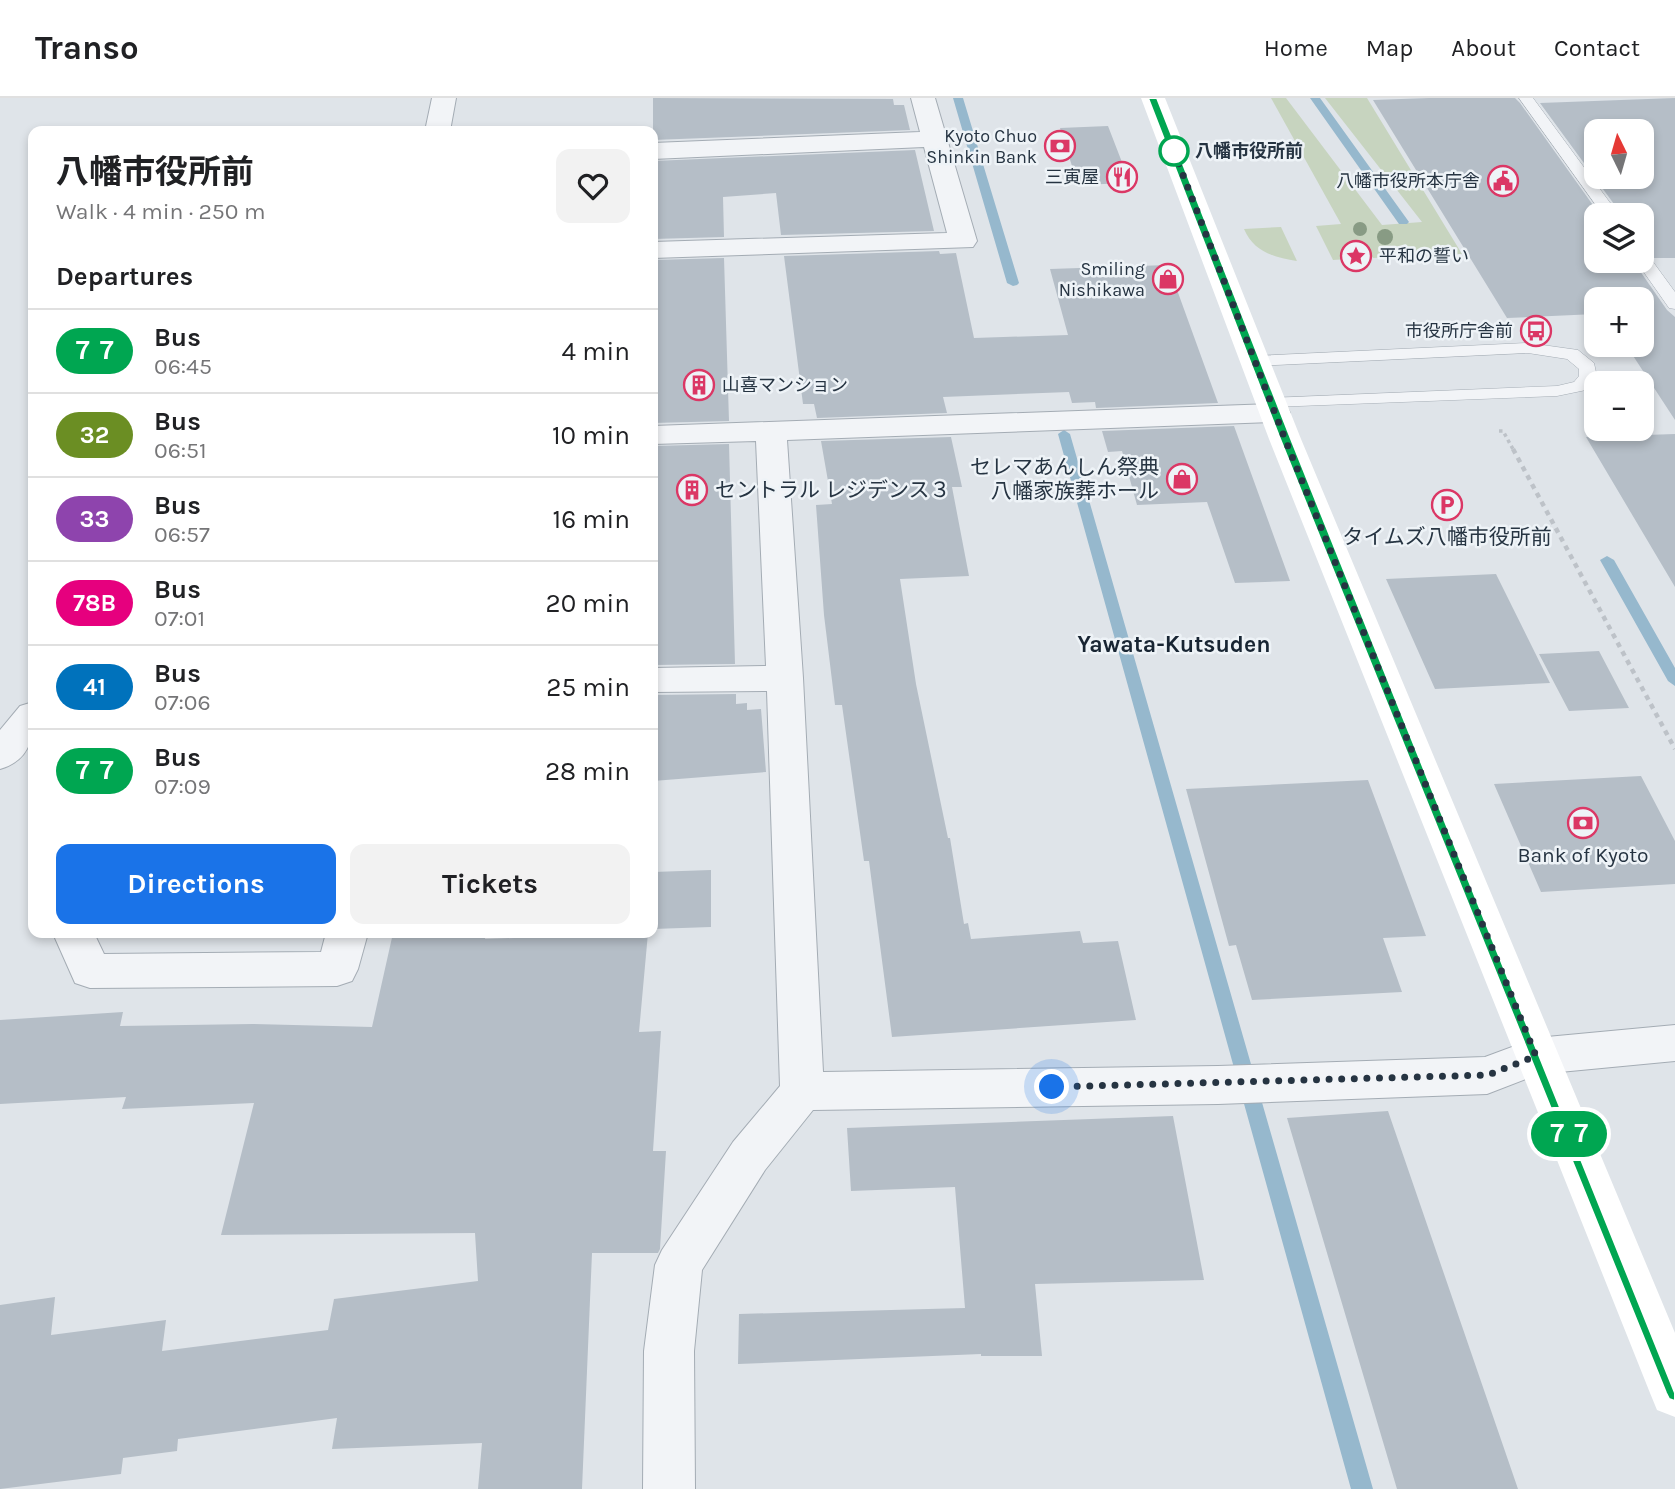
<!DOCTYPE html>
<meta charset="utf-8">
<style>
:root{--surface:#fff;--page:#f2f2f2;--text:#202124;--muted:#757577;--line:#e0e0e0;--accent:#1a73e8}
body{margin:0;font-family:Karla,"Noto Sans JP",sans-serif;background:var(--page);color:var(--text);height:100vh;display:flex;flex-direction:column;font-size:26px;white-space:nowrap}
*{box-sizing:border-box;margin:0}
p{font-size:23px;color:var(--muted)}
.icon{flex:none;width:38px;height:38px;fill:none;stroke:currentColor;stroke-width:2;stroke-linecap:round;stroke-linejoin:round}
.map{position:relative;flex:1;overflow:hidden}
.details{position:absolute;left:28px;top:28px;width:630px;height:812px;display:flex;flex-direction:column;background:var(--surface);border-radius:14px;box-shadow:0 4px 10px #0003}
.details>*{flex:none}
.badge{padding:0 14px;border-radius:23px;font-size:24px;line-height:46px}
.needle{width:46px;rotate:355deg}
.tools{position:absolute;left:1584px;top:21px;display:grid;gap:14px}
.tools a{display:grid;place-items:center;width:70px;height:70px;border-radius:14px;background:var(--surface);box-shadow:0 4px 10px #0003;font-size:35px}
.you{position:absolute;width:35px;height:35px;margin:-18px;border:5px solid #fff;border-radius:50%;background:#1a73e8;box-shadow:0 0 0 10px #1a73e833}
.map>.badge{position:absolute;translate:-50% -50%;box-shadow:0 0 0 4px #fff}
h2{padding:0 28px;font-size:26px;line-height:63px}
.round{display:grid;place-items:center;flex:none;width:74px;height:74px;border-radius:14px;background:var(--page)}
.headline{display:flex;align-items:center;justify-content:space-between;height:119px;padding:0 28px}
h1{font-size:33px;font-weight:700;line-height:52px}
.action{display:flex;gap:14px;margin-top:auto;padding:14px 28px}
.action a{flex:1;height:80px;border-radius:14px;background:var(--accent);color:#fff;font-size:28px;font-weight:700;line-height:80px;text-align:center}
.action a+a{background:var(--page);color:var(--text)}
ul{padding:0;list-style:none}
li{display:flex;align-items:center;gap:21px;height:84px;padding:0 28px;border-top:2px solid var(--line)}
li div{flex:1}
li b{display:block;font-size:26px}
li em{font-style:normal}
li .badge{min-width:77px;font-weight:700;text-align:center}
header{display:flex;align-items:center;gap:42px;box-sizing:border-box;height:98px;padding:0 35px;background:var(--surface);border-bottom:2px solid var(--line)}
header strong{font-size:33px}
nav{display:flex;gap:38px;margin-inline-start:auto;font-size:24px}
.map>svg:first-child{display:block}
</style>
<header>
<strong>Transo</strong>
<nav><a>Home</a><a>Map</a><a>About</a><a>Contact</a></nav>
</header>
<div class="map">
<svg width="1675" height="1391" viewBox="0 0 1675 1391">
<rect width="100%" height="100%" fill="#dfe4e9"/>
<!-- green -->
<path fill="#c7d4bf" d="M 1271,0 L 1286,0 L 1382,127 L 1422,124 L 1325,0 L 1367,0 L 1462,156 L 1373,160 L 1368,154 L 1345,155 L 1348,161 L 1333,162 L 1316,128 L 1341,126 Z
M 1281,129 L 1297,163 C 1273,159 1254,154 1244,131 Z"/>
<g fill="none" stroke-linecap="round" stroke-linejoin="round">
<!-- stream -->
<path fill="#96b8cd" fill-rule="evenodd" d="M 953,0 L 963,0 L 1019,185 L 1017,187 L 1013,188 L 1007,185 Z
M 1310,0 L 1320,0 L 1409,124 L 1407,126 L 1399,126 Z
M 1064,332 L 1070,336 L 1373,1391 L 1351,1391 L 1058,336 Z
M 1607,458 L 1614,462 L 1675,570 L 1675,588 L 1668,583 L 1600,462 Z"/>
</g>
<!-- building -->
<path fill="#b5bec7" fill-rule="evenodd" d="M 653,0 L 893,1 L 894,7 L 904,7 L 910,32 L 653,42 Z
M 1429,0 L 1515,0 L 1520,5 L 1600,117 L 1596,117 L 1596,163 L 1633,163 L 1667,212 L 1675,219 L 1675,322 L 1626,247 L 1642,247 L 1642,201 L 1596,201 L 1596,216 L 1507,220 L 1373,2 Z
M 1675,0 L 1675,160 L 1654,160 L 1649,155 L 1642,153 L 1642,117 L 1622,117 L 1540,5 ZM 1596,33 L 1642,33 L 1642,79 L 1596,79 Z
M 1108,28 L 1130,85 L 1078,87 L 1060,30 Z
M 915,52 L 934,133 L 781,137 L 776,95 L 723,99 L 724,139 L 653,141 L 653,63 Z
M 939,153 L 940,156 L 956,155 L 974,240 L 1068,237 L 1050,171 L 1168,167 L 1218,305 L 1096,310 L 1095,304 L 1072,305 L 1069,294 L 943,299 L 947,315 L 817,320 L 814,306 L 803,306 L 784,158 Z
M 724,160 L 729,323 L 653,325 L 653,162 Z
M 1234,328 L 1290,483 L 1235,485 L 1207,404 L 1137,407 L 1122,353 L 1108,354 L 1102,333 Z
M 1675,336 L 1675,489 L 1586,339 Z
M 951,339 L 962,389 L 952,389 L 969,478 L 900,481 L 916,586 L 948,740 L 950,740 L 964,826 L 968,825 L 971,841 L 1080,833 L 1083,845 L 1118,843 L 1136,922 L 892,939 L 869,763 L 864,763 L 842,607 L 835,607 L 824,517 L 816,407 L 832,406 L 821,343 Z
M 729,346 L 735,566 L 653,567 L 653,348 Z
M 1496,476 L 1550,585 L 1435,591 L 1386,481 Z
M 1599,553 L 1629,610 L 1569,613 L 1539,556 Z
M 736,596 L 736,606 L 747,605 L 747,612 L 761,611 L 766,674 L 653,683 L 653,597 Z
M 1641,678 L 1675,743 L 1675,786 L 1541,794 L 1494,686 Z
M 1368,682 L 1426,838 L 1383,840 L 1402,894 L 1252,902 L 1236,847 L 1229,848 L 1186,691 Z
M 711,772 L 711,829 L 653,831 L 653,774 Z
M 393,835 L 486,835 L 485,841 L 648,835 L 639,934 L 661,933 L 653,1053 L 666,1053 L 660,1151 L 658,1155 L 592,1155 L 582,1391 L 478,1391 L 482,1345 L 332,1351 L 337,1320 L 178,1341 L 177,1353 L 123,1360 L 121,1376 L 0,1391 L 0,1207 L 55,1199 L 51,1237 L 166,1222 L 162,1253 L 328,1232 L 334,1201 L 478,1183 L 475,1135 L 221,1137 L 254,1005 L 122,1011 L 126,999 L 0,1006 L 0,922 L 123,914 L 120,928 L 252,926 L 372,929 Z
M 1388,1013 L 1518,1391 L 1397,1391 L 1287,1020 Z
M 1173,1018 L 1204,1182 L 1035,1186 L 1042,1258 L 981,1258 L 981,1256 L 738,1266 L 739,1216 L 965,1210 L 955,1089 L 851,1093 L 847,1030 Z"/>
<g fill="none" stroke-linecap="round" stroke-linejoin="round">
<!-- service casing -->
<g stroke="#a4acb4" stroke-width="1">
<path id="service" d="M 1519,0 L 1533,0 L 1619,117 L 1603,117 Z
M 1642,155 L 1648,157 L 1675,194 L 1675,211 L 1669,210 L 1636,163 L 1642,163 Z
M 1528,245 L 1578,252 L 1594,265 L 1597,279 L 1586,292 L 1557,298 L 1273,309 L 1267,308 L 1264,304 L 1267,300 L 1557,288 L 1574,284 L 1579,278 L 1579,271 L 1567,261 L 1528,255 L 1256,268 L 1247,263 L 1256,258 Z"/>
</g>
<!-- minor casing -->
<g stroke="#a4acb4" stroke-width="2">
<path id="minor" d="M 432,0 L 456,0 L 450,33 L 425,33 Z
M 911,0 L 935,0 L 977,143 L 973,149 L 653,160 L 653,144 L 947,135 L 924,49 L 653,61 L 653,45 L 920,34 Z
M 1275,306 L 1286,308 L 1290,315 L 1286,322 L 1275,324 L 787,342 L 803,580 L 823,974 L 1218,968 L 1485,959 L 1536,940 L 1675,927 L 1675,963 L 1539,976 L 1487,996 L 1218,1006 L 813,1012 L 765,1072 L 702,1172 L 694,1253 L 695,1391 L 643,1391 L 644,1253 L 655,1167 L 662,1152 L 733,1044 L 780,988 L 767,593 L 653,594 L 653,570 L 766,568 L 756,343 L 653,346 L 653,328 Z
M 33,604 C 34,634 34,661 0,671 L 0,632 L 20,608 Z
M 58,835 L 94,835 L 104,856 L 321,854 L 326,835 L 368,835 L 358,871 L 352,883 L 337,888 L 90,890 L 75,885 L 55,840 Z"/>
</g>
<!-- path-far1 -->
<path stroke="#bdc2c8" stroke-width="3.5" stroke-dasharray="3.5 3.5" stroke-linecap="butt" d="M 1499,333 L 1503,333 L 1514,353"/>
<!-- path -->
<path stroke="#bdc2c8" stroke-width="4.5" stroke-dasharray="5 5" stroke-linecap="butt" d="M 1513,351 L 1675,651"/>
<!-- service -->
<use href="#service" fill="#f2f4f7" fill-rule="evenodd"/>
<!-- minor -->
<use href="#minor" fill="#f2f4f7" fill-rule="evenodd"/>
<!-- secondary -->
<path fill="#fff" fill-rule="evenodd" d="M 1141,0 L 1165,0 L 1301,341 L 1675,1235 L 1675,1319 L 1657,1312 L 1650,1295 L 1269,341 Z"/>
</g>
<!-- trees -->
<g fill="#889b84">
<circle cx="1360" cy="131" r="7"/>
<circle cx="1385" cy="139" r="8"/>
</g>
<!-- line -->
<path fill="#00a651" stroke="#fff" stroke-width="2" d="M 1148,0 L 1157,0 L 1291,341 L 1675,1295 L 1675,1303 L 1669,1301 L 1666,1295 L 1280,341 Z"/>
<g fill="none" stroke-linecap="round" stroke-linejoin="round">
<!-- walk -->
<path stroke="#263442" stroke-width="7" stroke-dasharray="0 12.6" d="M 1052,989 L 1488,977 L 1536,958 L 1285,341 L 1173,51 L 1174,53"/>
</g>
<!-- icons -->
<defs>
<g id="bank-ring" transform="scale(1.575)"><circle r="9.5" fill="#eef3f7" stroke="#db3765" stroke-width="1.5"/><path d="M-6-4H6V4H-6ZM0-2.3a2.3 2.3 0 1 0 0 4.6a2.3 2.3 0 1 0 0-4.6Z" fill="#db3765"/></g>
<g id="restaurant-ring" transform="scale(1.575)"><circle r="9.5" fill="#eef3f7" stroke="#db3765" stroke-width="1.5"/><path d="M-5-6h1v4h1v-4h1v4h1v-4h1v5L-1.5 .5V6h-2V.5L-5-1ZM5-6V6H3V1.5H1.5Q1.5-4 5-6Z" fill="#db3765"/></g>
<g id="civic-ring" transform="scale(1.575)"><circle r="9.5" fill="#eef3f7" stroke="#db3765" stroke-width="1.5"/><path d="M-.6-6.5H3V-4.5H.6V-3L4-1V1h2V6H-6V1h2V-1L-.6-3ZM-1.2 2.5V6h2.4V2.5Z" fill="#db3765"/></g>
<g id="sight-ring" transform="scale(1.575)"><circle r="9.5" fill="#eef3f7" stroke="#db3765" stroke-width="1.5"/><path d="M0-6L1.8-2.2L6-1.7L2.9 1.2L3.7 5.4L0 3.3L-3.7 5.4L-2.9 1.2L-6-1.7L-1.8-2.2Z" fill="#db3765"/></g>
<g id="shop-ring" transform="scale(1.575)"><circle r="9.5" fill="#eef3f7" stroke="#db3765" stroke-width="1.5"/><path d="M-5-2.5h2.3a2.7 3.5 0 0 1 5.4 0H5L5.5 6h-11ZM-1.5-2.5h3a1.5 2.3 0 0 0-3 0Z" fill="#db3765"/></g>
<g id="bus-ring" transform="scale(1.575)"><circle r="9.5" fill="#eef3f7" stroke="#db3765" stroke-width="1.5"/><path d="M-5-6H5V4H4V6H2V4H-2V6H-4V4H-5ZM-3.5-4V0h7V-4ZM-3.5 1.2v1.5H-2V1.2ZM2 1.2v1.5H3.5V1.2Z" fill="#db3765"/></g>
<g id="building-ring" transform="scale(1.575)"><circle r="9.5" fill="#eef3f7" stroke="#db3765" stroke-width="1.5"/><path d="M-4-6H4V6H1V3H-1V6H-4ZM-2.5-4.3h1.7v1.8h-1.7ZM.8-4.3h1.7v1.8H.8ZM-2.5-1h1.7V.8h-1.7ZM.8-1h1.7V.8H.8Z" fill="#db3765"/></g>
<g id="parking-ring" transform="scale(1.575)"><circle r="9.5" fill="#eef3f7" stroke="#db3765" stroke-width="1.5"/><path d="M-3.5-5.5H1a3.5 3.5 0 0 1 0 7H-1V5.5H-3.5ZM-1-3.4V-.6H.8a1.4 1.4 0 0 0 0-2.8Z" fill="#db3765"/></g>
</defs>
<g fill-rule="evenodd">
<use href="#bank-ring" x="1060" y="48"/>
<use href="#restaurant-ring" x="1122" y="79"/>
<use href="#civic-ring" x="1503" y="83"/>
<use href="#sight-ring" x="1356" y="158"/>
<use href="#shop-ring" x="1168" y="181"/>
<use href="#bus-ring" x="1536" y="233"/>
<use href="#building-ring" x="699" y="287"/>
<use href="#shop-ring" x="1182" y="381"/>
<use href="#building-ring" x="692" y="392"/>
<use href="#parking-ring" x="1447" y="407"/>
<use href="#bank-ring" x="1583" y="725"/>
</g>
<!-- markers -->
<circle fill="#fff" stroke="#00a651" stroke-width="3.5" cx="1174" cy="53" r="14"/>
<g text-anchor="middle" dominant-baseline="central" stroke-width="5" stroke-linejoin="round" paint-order="stroke">
<!-- far-poi labels -->
<g font-size="18" fill="#263442" stroke="#eef3f7" text-anchor="end">
<text x="1037" y="38">Kyoto Chuo<tspan x="1037" dy="21">Shinkin Bank</tspan></text>
<text x="1099" y="79">三寅屋</text>
<text x="1480" y="83">八幡市役所本庁舎</text>
<text x="1379" y="158" text-anchor="start">平和の誓い</text>
<text x="1145" y="171">Smiling<tspan x="1145" dy="21">Nishikawa</tspan></text>
<text x="1513" y="233">市役所庁舎前</text>
<text x="722" y="287" text-anchor="start">山喜マンション</text>
</g>
<!-- far-stop labels -->
<g font-size="18" font-weight="bold" fill="#263442" stroke="#eef3f7" text-anchor="start">
<text x="1195" y="53">八幡市役所前</text>
</g>
<!-- poi labels -->
<g font-size="21" fill="#263442" stroke="#eef3f7">
<text x="1159" y="369" text-anchor="end">セレマあんしん祭典<tspan x="1159" dy="24">八幡家族葬ホール</tspan></text>
<text x="715" y="392" text-anchor="start">セントラル レジデンス３</text>
<text x="1447" y="439">タイムズ八幡市役所前</text>
<text x="1583" y="757">Bank of Kyoto</text>
</g>
<!-- neighbourhood labels -->
<g font-size="23" font-weight="bold" fill="#182533" stroke="#eef3f7">
<text x="1174" y="546">Yawata-Kutsuden</text>
</g>
</g>
</svg>
<div class="tools">
<a><svg class="needle" viewBox="-14 -14 28 28"><path d="M0-13l5 13h-10z" fill="#e53935"/><path d="M0 13l5-13h-10z" fill="#757577"/></svg></a>
<a><svg class="icon" aria-label="layers" viewBox="0 0 24 24"><path d="M12 4l9 5-9 5-9-5zM3 14l9 5 9-5"/></svg></a>
<a>+</a>
<a>−</a>
</div>
<div class="you" style="left:1052px;top:989px"></div>
<b class="badge" style="left:1569px;top:1036px;background:#00a651;color:#fff">７７</b>
<section class="details">
<div class="headline"><div><h1>八幡市役所前</h1><p>Walk · 4 min · 250 m</p></div><a class="round"><svg class="icon" aria-label="heart" viewBox="0 0 24 24"><path d="M12 20l-8-8c-3-5 5-10 8-4 3-6 11-1 8 4z"/></svg></a></div>
<h2>Departures</h2>
<ul>
<li><span class="badge" style="background:#00a651;color:#fff">７７</span><div><b>Bus</b><p>06:45</p></div><em>4 min</em></li>
<li><span class="badge" style="background:#6b8e23;color:#fff">32</span><div><b>Bus</b><p>06:51</p></div><em>10 min</em></li>
<li><span class="badge" style="background:#8e44ad;color:#fff">33</span><div><b>Bus</b><p>06:57</p></div><em>16 min</em></li>
<li><span class="badge" style="background:#e6007e;color:#fff">78B</span><div><b>Bus</b><p>07:01</p></div><em>20 min</em></li>
<li><span class="badge" style="background:#0072bc;color:#fff">41</span><div><b>Bus</b><p>07:06</p></div><em>25 min</em></li>
<li><span class="badge" style="background:#00a651;color:#fff">７７</span><div><b>Bus</b><p>07:09</p></div><em>28 min</em></li>
</ul>
<div class="action"><a>Directions</a><a>Tickets</a></div>
</section>
</div>
